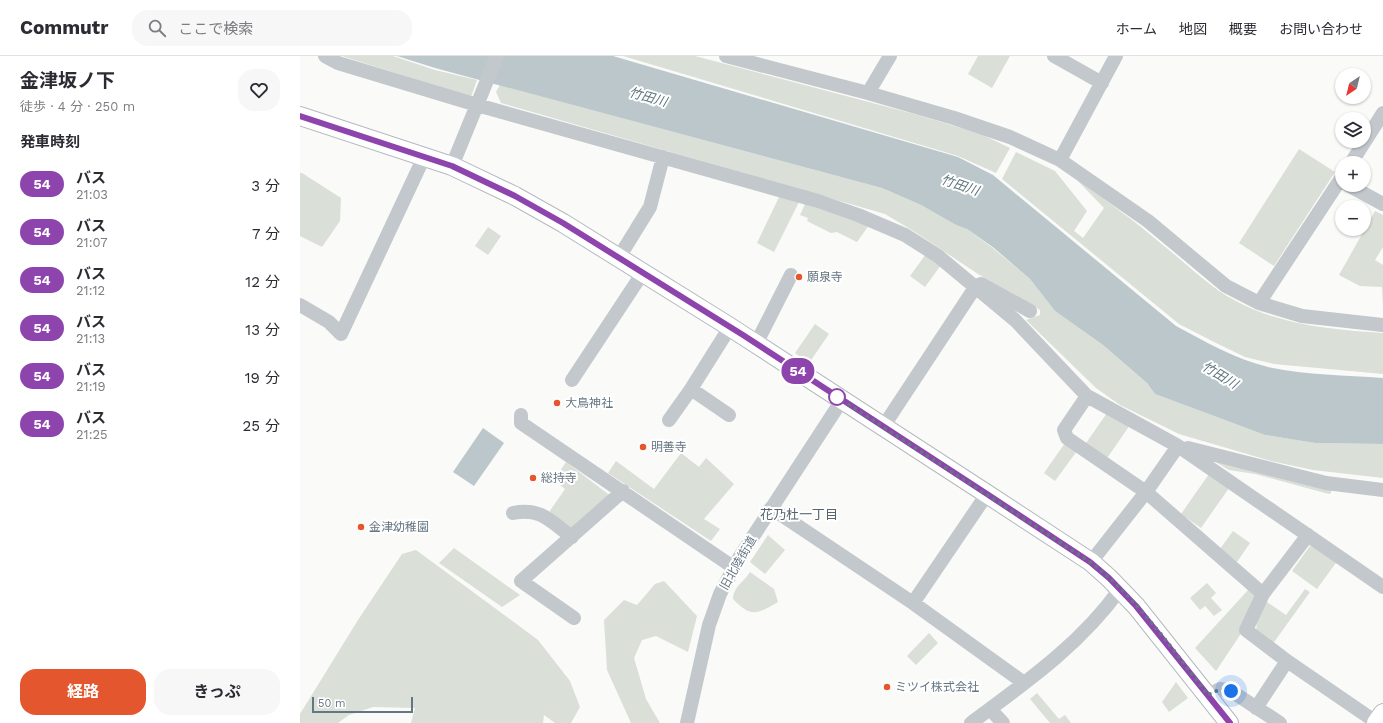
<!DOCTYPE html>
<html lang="ja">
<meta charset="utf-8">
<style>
:root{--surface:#fff;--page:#f7f7f7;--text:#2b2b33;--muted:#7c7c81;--line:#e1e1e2;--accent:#e4572e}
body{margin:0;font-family:"Work Sans","Noto Sans JP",sans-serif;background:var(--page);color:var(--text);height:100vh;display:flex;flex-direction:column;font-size:15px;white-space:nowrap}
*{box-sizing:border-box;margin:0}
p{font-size:13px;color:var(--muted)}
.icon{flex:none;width:22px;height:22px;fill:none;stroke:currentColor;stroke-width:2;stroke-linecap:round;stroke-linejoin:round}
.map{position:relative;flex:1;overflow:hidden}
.details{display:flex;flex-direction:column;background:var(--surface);width:300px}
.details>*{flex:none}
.badge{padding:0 8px;border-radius:13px;font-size:14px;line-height:26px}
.needle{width:26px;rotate:215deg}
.tools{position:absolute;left:1035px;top:12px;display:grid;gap:8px}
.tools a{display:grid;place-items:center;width:36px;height:36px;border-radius:50%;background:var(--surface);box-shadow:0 1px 3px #0004;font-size:20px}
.scale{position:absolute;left:12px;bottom:10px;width:101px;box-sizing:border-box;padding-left:4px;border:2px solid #657683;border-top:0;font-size:11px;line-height:14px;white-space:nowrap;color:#657683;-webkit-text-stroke:3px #fff;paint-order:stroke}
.you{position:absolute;width:20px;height:20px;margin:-10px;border:3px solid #fff;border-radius:50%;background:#1a73e8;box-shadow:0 0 0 6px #1a73e833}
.map>.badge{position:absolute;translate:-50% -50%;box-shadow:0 0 0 2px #fff}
h2{padding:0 20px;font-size:15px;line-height:36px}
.round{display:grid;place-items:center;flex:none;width:42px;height:42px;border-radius:16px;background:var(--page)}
.summary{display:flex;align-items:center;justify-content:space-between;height:68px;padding:0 20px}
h1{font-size:19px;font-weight:700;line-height:30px}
.button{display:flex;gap:8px;margin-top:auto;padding:8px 20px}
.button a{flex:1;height:46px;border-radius:16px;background:var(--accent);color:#fff;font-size:16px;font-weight:700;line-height:46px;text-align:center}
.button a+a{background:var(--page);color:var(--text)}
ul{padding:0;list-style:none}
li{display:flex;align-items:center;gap:12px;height:48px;padding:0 20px}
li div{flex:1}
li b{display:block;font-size:15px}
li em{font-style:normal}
li .badge{min-width:44px;font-weight:700;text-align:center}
header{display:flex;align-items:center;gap:24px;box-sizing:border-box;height:56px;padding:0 20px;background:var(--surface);border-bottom:1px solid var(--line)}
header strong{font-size:19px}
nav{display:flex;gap:22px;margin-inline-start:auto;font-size:14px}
.search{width:280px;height:36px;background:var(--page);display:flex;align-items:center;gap:10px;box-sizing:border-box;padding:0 14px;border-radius:16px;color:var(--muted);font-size:15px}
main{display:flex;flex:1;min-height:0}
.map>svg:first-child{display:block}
</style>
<header>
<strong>Commutr</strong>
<div class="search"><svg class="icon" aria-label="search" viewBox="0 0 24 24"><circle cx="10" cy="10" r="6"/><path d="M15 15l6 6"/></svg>ここで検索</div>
<nav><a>ホーム</a><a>地図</a><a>概要</a><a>お問い合わせ</a></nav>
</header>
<main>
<section class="details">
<div class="summary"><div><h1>金津坂ノ下</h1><p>徒歩 · 4 分 · 250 m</p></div><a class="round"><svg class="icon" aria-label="heart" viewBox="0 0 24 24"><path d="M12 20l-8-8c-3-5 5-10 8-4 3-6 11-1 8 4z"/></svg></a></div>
<h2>発車時刻</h2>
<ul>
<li><span class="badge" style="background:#8e44ad;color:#fff">54</span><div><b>バス</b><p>21:03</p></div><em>3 分</em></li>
<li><span class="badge" style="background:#8e44ad;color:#fff">54</span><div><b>バス</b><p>21:07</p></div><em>7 分</em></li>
<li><span class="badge" style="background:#8e44ad;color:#fff">54</span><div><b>バス</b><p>21:12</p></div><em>12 分</em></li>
<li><span class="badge" style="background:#8e44ad;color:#fff">54</span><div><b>バス</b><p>21:13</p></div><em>13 分</em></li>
<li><span class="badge" style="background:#8e44ad;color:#fff">54</span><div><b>バス</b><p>21:19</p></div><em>19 分</em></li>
<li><span class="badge" style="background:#8e44ad;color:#fff">54</span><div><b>バス</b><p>21:25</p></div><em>25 分</em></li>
</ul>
<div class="button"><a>経路</a><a>きっぷ</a></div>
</section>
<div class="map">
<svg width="1083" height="667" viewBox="0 0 1083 667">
<rect width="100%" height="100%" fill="#fafaf8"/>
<!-- green -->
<path fill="#dadfd7" d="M 42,0 L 93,0 L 135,14 L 177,24 L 171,41 Z
M 323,0 L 395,0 L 618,59 L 681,78 L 710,92 L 696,117 L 658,100 Z
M 678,0 L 710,0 L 692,32 L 668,18 Z
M 200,29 L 582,132 L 621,149 L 656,169 L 667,173 L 694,193 L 730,223 L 755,255 L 803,289 L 847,327 L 855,338 L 965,379 L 1015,387 L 1083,388 L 1083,422 L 1013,414 L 971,405 L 879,378 L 820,349 L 796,332 L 726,264 L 740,259 L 740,254 L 678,218 L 615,176 L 585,158 L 201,47 L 196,36 Z
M 999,93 L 1035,116 L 974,210 L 939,187 Z
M 716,96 L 755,115 L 787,155 L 774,175 L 783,182 L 804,152 L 777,124 C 807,145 836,166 864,190 C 887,208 910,232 936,245 C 980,269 1034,274 1083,277 L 1083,318 L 974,308 L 945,301 L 912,285 L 879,268 L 702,123 Z
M 0,117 L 2,117 L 41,142 L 40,165 L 22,191 L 0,180 Z
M 480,139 L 499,146 L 474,196 L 457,187 Z
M 505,148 L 569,169 L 557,186 L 537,176 L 531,177 L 507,165 L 508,162 L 500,159 Z
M 1075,155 L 1083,159 L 1083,191 L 1075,204 L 1083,209 L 1083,250 L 1082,231 L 1060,230 L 1039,219 Z
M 188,171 L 201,180 L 188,199 L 175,190 Z
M 626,198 L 641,209 L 625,231 L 610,220 Z
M 515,268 L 529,278 L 509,307 L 495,297 Z
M 807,357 L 830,369 L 805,405 L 784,390 Z
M 765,387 L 777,395 L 755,425 L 744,417 Z
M 381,397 L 399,411 L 406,402 L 434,428 L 404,463 L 420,473 L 411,485 L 308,417 L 316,405 L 354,433 Z
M 914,405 L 1033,433 L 1030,438 L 1025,437 L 955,418 L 929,414 Z
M 266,406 L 312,441 L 271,476 L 247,459 L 265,433 L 254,424 Z
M 909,418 L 929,432 L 901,472 L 881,458 Z
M 933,475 L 950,487 L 937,506 L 920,493 Z
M 468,479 L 485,494 L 465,518 L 450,506 Z
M 1016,488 L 1038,504 L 1017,533 L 992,515 L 1010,490 Z
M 154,492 L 220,539 L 202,551 L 139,507 Z
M 116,494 L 238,584 L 270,625 L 280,651 L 271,667 L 255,667 L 244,659 L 243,667 L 111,667 L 115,652 L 73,651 L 49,659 L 38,667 L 0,667 L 0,658 L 58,564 L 102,498 Z
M 450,516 L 474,533 L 478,546 C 457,558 451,562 433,543 C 433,531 444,526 450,516 Z
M 364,525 L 397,560 L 388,596 L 356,580 L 342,584 L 334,602 L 346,643 L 360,667 L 331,667 L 307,614 L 304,564 L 324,544 L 337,549 L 355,528 Z
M 907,527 L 916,537 L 911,542 L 922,554 L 914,560 L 905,550 L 900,554 L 890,542 Z
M 949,533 L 957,542 L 940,579 L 916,615 L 895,592 Z
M 1005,533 L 1010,536 L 972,589 L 957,578 C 955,563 959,557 967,546 L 986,559 Z
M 629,577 L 638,587 L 616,609 L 607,600 Z
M 876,626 L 888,642 L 869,656 L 862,646 Z
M 737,637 L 759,663 L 765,659 L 771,667 L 750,667 L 730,643 Z"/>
<!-- water -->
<path fill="#bbc7cb" d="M 97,0 L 313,0 L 658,101 L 693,119 L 876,270 C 906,286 935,303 968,311 C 1005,319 1045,319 1083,322 L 1083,388 L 1015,387 L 965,379 L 855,338 L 847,327 L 803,289 L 755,255 L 730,223 L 694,192 L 667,173 L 656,169 L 621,149 L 582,132 L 135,12 Z
M 183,372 L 204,387 L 174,430 L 153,416 Z"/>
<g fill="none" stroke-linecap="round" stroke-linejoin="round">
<!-- major casing -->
<g stroke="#b5babe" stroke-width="20">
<path id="major" d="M 0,60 L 152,110 L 215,140 L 263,167 L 430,271 L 687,438 L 791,506 L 809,522 L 836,550 L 929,667
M 1076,667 L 1083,657"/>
</g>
<!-- minor -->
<path stroke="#c3c8cc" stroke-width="14" d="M 25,0 L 38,7 L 177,49 L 518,145 L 558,159 L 605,179 L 638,200 L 715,264 L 787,340 L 878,390 L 1083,531
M 426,0 L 568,37 L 654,62 L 710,81 L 760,104 L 848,165 L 926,230 L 959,247 L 1002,260 L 1083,269
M 754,0 L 802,27
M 568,37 L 590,0
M 760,104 L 816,0
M 1051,107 L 1083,57
M 152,110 L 197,0
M 1048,129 L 1083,148
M 318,203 L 350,151 L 363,101
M 959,247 L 1042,121
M 0,249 L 29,266 L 41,278 L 124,101
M 456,288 L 491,219
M 272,324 L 342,218
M 391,333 L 429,359
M 787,340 L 764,374 L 767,382 L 846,436 L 963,538 L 1008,479
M 221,359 L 221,367 L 433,511
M 369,364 L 391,333 L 430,271
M 583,371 L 676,230 L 681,228 L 730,255
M 888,392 L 1026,427 L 1083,434
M 471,452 L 613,547 L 724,627
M 213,457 C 241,451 251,466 272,481
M 791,506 L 846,436 L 878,390
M 963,538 L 946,574 L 987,605 L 1076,666
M 613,547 L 687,438
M 274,562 L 221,525 L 323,435
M 908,639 L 920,633 L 931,635 L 980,667
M 956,652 L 987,605
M 690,653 L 703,667
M 387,667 L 409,569 L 420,538 L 439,502 L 542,344
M 671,667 C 725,627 781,588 820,533"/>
<!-- major -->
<use href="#major" stroke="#fff" stroke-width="18"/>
</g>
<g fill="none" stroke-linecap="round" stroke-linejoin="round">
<!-- line casing -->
<g stroke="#fff" stroke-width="9">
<path id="line" d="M 0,60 L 152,110 L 215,140 L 263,167 L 443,279 L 687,438 L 790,506 L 809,522 L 836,550 L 930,667"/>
</g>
<!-- line -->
<use href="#line" stroke="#8e44ad" stroke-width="6"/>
<!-- walk -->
<path stroke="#657683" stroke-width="4" stroke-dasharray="0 7.2" d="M 537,341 L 790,506 C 837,542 872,593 908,639 L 920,633 L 931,635"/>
</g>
<!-- markers -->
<g fill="#e4572e" stroke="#fff" stroke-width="1.5">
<circle cx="499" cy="221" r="4"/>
<circle cx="257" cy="347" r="4"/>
<circle cx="343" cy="391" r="4"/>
<circle cx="233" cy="422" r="4"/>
<circle cx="61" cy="471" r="4"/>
<circle cx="587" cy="631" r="4"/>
</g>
<circle fill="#fff" stroke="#8e44ad" stroke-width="2" cx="537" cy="341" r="8"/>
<g text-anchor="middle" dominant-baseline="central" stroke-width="4" stroke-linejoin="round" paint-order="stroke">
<!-- poi labels -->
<g font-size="12" fill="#657683" stroke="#fff" text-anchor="start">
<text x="507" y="221">願泉寺</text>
<text x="265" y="347">大鳥神社</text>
<text x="351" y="391">明善寺</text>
<text x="241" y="422">総持寺</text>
<text x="69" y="471">金津幼稚園</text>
<text x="595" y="631">ミツイ株式会社</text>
</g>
<!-- street labels -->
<g font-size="12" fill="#657683" stroke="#fff">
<text transform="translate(438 507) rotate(-60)">旧北陸街道</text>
</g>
<!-- water labels -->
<g font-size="13" font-style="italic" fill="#60757c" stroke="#fff">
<text transform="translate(348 41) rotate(16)">竹田川</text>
<text transform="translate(660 129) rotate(19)">竹田川</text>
<text transform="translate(920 319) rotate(31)">竹田川</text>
</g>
<!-- neighbourhood labels -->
<g font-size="13" fill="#57646e" stroke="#fff">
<text x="499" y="458">花乃杜一丁目</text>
</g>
</g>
</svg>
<div class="tools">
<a><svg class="needle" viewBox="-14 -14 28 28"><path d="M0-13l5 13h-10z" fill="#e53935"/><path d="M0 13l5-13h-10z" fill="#7c7c81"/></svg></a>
<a><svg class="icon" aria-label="layers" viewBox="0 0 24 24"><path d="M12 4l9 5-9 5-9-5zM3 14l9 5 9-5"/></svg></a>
<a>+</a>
<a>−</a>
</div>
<div class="scale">50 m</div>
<div class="you" style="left:931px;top:635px"></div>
<b class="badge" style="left:498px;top:315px;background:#8e44ad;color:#fff">54</b>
</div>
</main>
